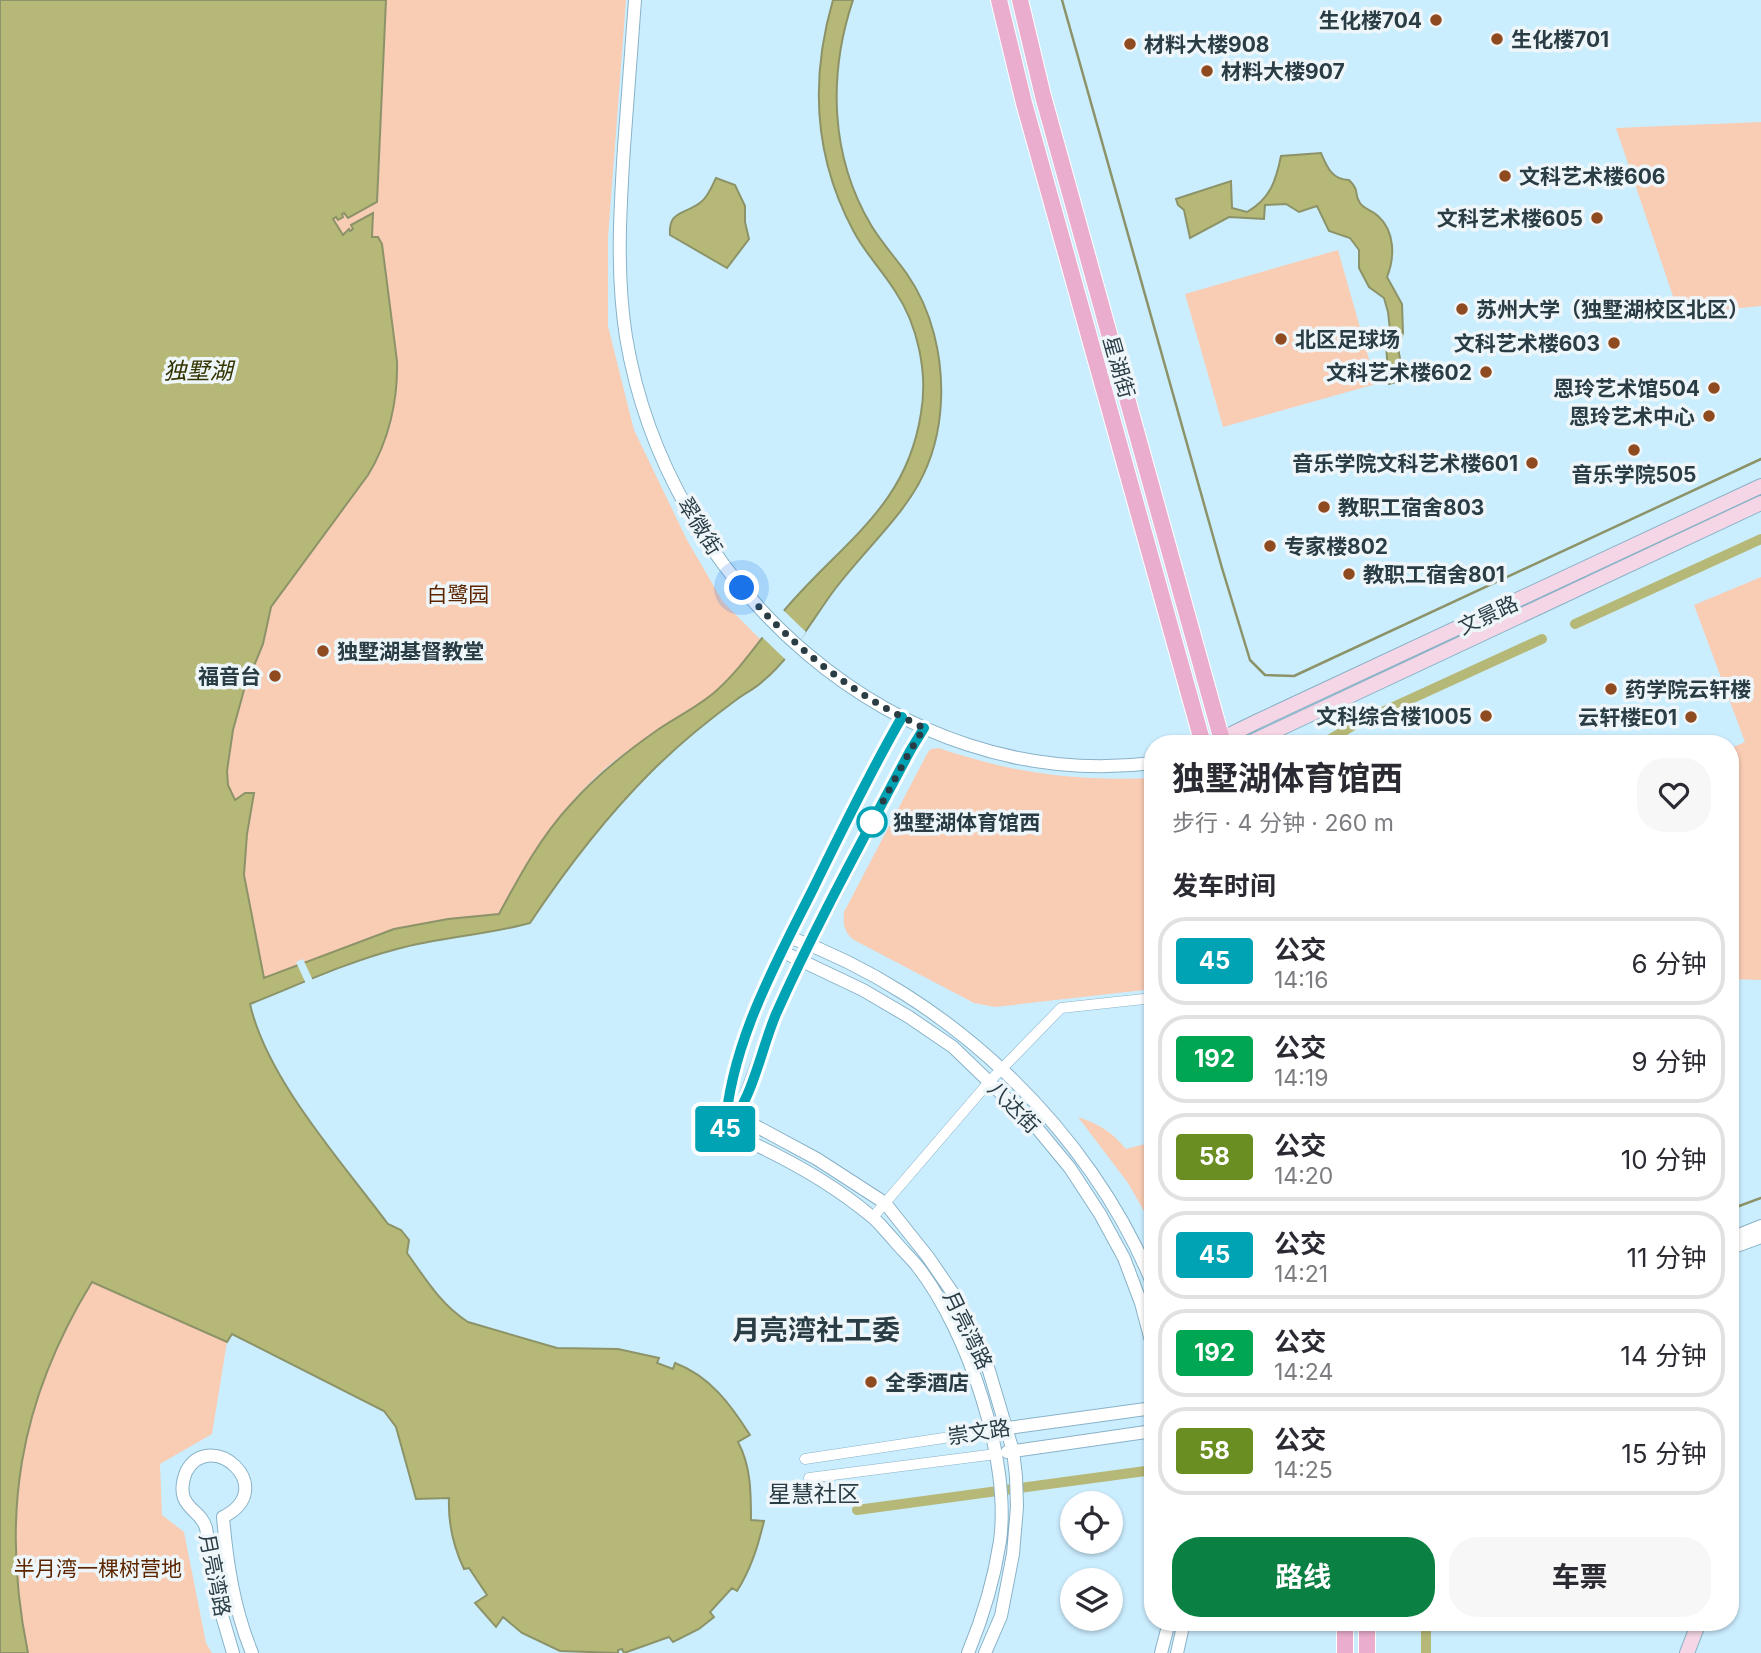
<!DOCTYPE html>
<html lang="zh">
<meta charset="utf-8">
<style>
:root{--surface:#fff;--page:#f7f7f7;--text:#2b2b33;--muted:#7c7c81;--line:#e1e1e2;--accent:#0b8043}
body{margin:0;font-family:Inter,"Noto Sans SC",sans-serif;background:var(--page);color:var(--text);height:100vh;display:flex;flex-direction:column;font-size:26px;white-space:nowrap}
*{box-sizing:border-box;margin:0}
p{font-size:23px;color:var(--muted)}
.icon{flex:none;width:38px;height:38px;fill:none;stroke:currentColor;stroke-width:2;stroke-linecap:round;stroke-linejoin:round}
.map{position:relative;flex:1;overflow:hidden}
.panel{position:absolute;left:1144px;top:735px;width:595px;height:896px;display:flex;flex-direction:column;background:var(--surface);border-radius:28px;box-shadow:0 2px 5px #0004}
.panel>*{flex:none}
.badge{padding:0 14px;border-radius:5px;font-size:24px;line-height:46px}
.fabs{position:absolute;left:1060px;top:1491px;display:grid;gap:14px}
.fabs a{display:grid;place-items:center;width:63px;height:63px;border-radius:50%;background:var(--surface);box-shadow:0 2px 5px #0004;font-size:35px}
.you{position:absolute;width:35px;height:35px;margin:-18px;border:5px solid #fff;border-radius:50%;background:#1a73e8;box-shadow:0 0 0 10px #1a73e833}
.map>.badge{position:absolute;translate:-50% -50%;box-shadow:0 0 0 4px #fff}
h2{padding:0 28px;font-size:26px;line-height:63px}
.round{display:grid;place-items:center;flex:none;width:74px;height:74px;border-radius:28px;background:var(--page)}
.summary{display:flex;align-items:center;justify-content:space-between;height:119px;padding:0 28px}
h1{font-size:33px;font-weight:700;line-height:52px}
.button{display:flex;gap:14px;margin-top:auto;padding:14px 28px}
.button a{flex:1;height:80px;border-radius:28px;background:var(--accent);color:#fff;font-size:28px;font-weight:700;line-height:80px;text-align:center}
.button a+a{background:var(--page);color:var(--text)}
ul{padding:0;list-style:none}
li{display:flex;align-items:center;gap:21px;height:88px;margin:0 14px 10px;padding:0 14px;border:4px solid var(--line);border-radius:28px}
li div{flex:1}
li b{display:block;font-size:26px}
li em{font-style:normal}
li .badge{min-width:77px;font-weight:700;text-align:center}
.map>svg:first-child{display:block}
</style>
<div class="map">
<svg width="1761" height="1653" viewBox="0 0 1761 1653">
<rect width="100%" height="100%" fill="#cbeeff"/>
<!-- green -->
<path fill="#f9ccb4" d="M 301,0 L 626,0 L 608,237 L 608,326 L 634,430 L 687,540 L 723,602 L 761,640 C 747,658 733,677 715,692 C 685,717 649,735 618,758 C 565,799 530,856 499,915 L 448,919 L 394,929 L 263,978 L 189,770 Z
M 1761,122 L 1761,306 L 1679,314 L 1616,128 Z
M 1338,250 L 1376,384 L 1223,427 L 1185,294 Z
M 1761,577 L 1761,980 L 1731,979 L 1731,748 L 1745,742 L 1694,605 Z
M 939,748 C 1015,774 1073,781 1153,778 L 1153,989 L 995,1007 L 974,1003 L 854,940 C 844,932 843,925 844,912 L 928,752 L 931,749 Z
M 1078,1117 C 1099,1124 1112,1132 1126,1149 L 1153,1142 L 1153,1227 L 1128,1183 Z
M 91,1282 L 227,1342 L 212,1434 L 160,1464 L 162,1515 L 184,1532 L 206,1643 L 212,1653 L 28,1653 C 0,1518 20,1400 91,1282 Z"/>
<!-- water -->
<path fill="#b6b877" stroke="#8c9368" stroke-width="2" d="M 0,0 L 386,0 L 377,202 L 348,218 L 344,213 L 342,214 L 343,217 L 338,220 L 336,217 L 333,219 L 343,235 L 349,229 L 350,231 L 353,229 L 351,225 L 373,213 L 372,237 L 378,237 L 382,244 L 397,361 C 398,400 389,441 368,475 L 271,607 L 263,644 L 244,690 L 233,730 L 227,771 L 228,785 L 235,800 L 245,793 L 254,793 L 247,834 L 244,875 L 264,978 L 394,929 L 448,919 L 499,914 C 520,875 541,836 572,803 C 597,775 626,752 656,731 C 676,717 698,707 716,691 C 744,666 763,634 788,606 C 844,541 907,506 921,413 C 928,373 918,325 895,291 C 882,270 865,253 854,232 C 814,158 810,79 833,0 L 853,0 C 828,75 830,156 871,225 C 881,242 895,257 907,274 C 932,310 943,357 941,401 C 937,492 885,524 835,589 C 812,620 792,657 763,681 C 755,689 745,693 736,700 C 706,722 677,746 651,772 C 605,818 566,869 530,923 C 487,935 441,937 397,949 C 347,962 298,985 250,1004 C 267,1079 341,1161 388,1224 L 401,1230 L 409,1240 L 407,1253 C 425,1278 441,1305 468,1322 L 557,1348 L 618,1349 L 659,1358 L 657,1363 L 673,1369 L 675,1363 C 710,1376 731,1405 750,1435 L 738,1442 C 751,1466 751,1493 751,1520 L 764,1521 C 758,1546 751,1569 737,1591 L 732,1588 L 710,1612 L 714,1617 L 699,1629 L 673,1642 L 669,1637 L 624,1653 L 622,1649 L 618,1650 L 618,1653 L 560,1651 L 522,1633 L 503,1617 L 496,1627 L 475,1603 L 487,1595 L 469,1568 L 464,1569 C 453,1546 448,1523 449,1498 L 416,1499 L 396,1427 L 384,1411 L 232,1334 L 227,1342 L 92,1282 C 19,1401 0,1516 28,1653 L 0,1653 Z
M 1321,153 C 1327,167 1332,180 1349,180 C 1361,192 1353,193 1360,203 C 1365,210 1372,210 1378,216 C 1395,231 1395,257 1387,277 L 1402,304 L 1403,333 L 1398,348 L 1404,380 L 1389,384 L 1386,345 L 1390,330 L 1388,312 L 1384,298 L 1369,287 L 1359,268 L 1359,250 L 1350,238 L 1329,231 L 1317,206 L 1299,212 L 1286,204 L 1265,205 L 1264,219 L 1229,217 L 1190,238 L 1184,210 L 1178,205 L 1176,199 L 1231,181 L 1232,208 L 1247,212 C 1270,199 1276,181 1281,156 Z
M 716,178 L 735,185 L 745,206 L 745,222 L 749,239 L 727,268 L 670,235 C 668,210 685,215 701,202 C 708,197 712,186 716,178 Z"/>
<!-- pier -->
<path fill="#cbeeff" d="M 781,608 L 806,632 L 787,661 L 760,635 Z
M 303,959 L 314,983 L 307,986 L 296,962 Z"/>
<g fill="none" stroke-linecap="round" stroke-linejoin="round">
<!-- stream -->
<path stroke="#8c9368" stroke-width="2.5" d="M 1062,0 L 1222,568 L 1250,660 L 1265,675 L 1294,676 L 1761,459
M 1731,1209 L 1761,1198"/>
<!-- canal -->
<path stroke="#b6b877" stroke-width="10" d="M 1575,624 L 1761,539
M 1322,744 L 1354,725 L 1542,639
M 857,1510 L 1153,1470
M 1426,1622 L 1426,1653"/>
<!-- minor casing -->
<g stroke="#89b2c7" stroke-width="11">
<path id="minor" d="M 873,1217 L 989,1082 L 1061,1008 L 1153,998
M 805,1459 L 990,1431
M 809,1478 L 996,1454"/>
</g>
<!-- tertiary casing -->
<g stroke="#89b2c7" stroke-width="14">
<path id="tertiary" d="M 635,0 C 631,49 628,98 624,147 C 620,211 616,273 626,337 C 667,584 895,795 1153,763
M 789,937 C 947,994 1090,1129 1153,1285
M 781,951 L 863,990 L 909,1017 L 953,1047 L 1037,1128 L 1070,1168 L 1100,1214 L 1124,1258 L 1141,1303 L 1153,1348
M 726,1110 L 817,1159 L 885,1203 L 928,1257 L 961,1305 L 987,1364 L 1013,1451 L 1016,1476 L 1017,1507 L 1013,1554 L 1001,1616 L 985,1653
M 732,1123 L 738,1117 L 775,1016 L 801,960 L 910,751 L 924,728
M 725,1131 C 777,1153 828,1180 871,1216 C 879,1222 886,1232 893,1239 C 901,1249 910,1257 918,1267 C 968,1332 1011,1459 1000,1541 C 994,1580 983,1617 968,1653
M 725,1131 C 729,1043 778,960 816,882 C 844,827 871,770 902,717
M 1731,1238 L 1761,1226
M 1731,1248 L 1761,1237
M 1001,1429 L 1153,1408
M 1007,1452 L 1153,1431
M 233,1653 L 221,1612 L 206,1528 C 201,1512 190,1512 184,1498 C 181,1490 183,1480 186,1472 C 210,1426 281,1488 223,1517 C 227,1564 234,1609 252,1653
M 1161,1653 L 1169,1622
M 1177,1653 L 1184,1622"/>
</g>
<!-- secondary casing -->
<g stroke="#89b2c7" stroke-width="16">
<path id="secondary" d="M 1215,744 L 1221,739 L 1258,721 L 1761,486
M 1247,744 L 1761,503
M 1687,1653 L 1699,1622"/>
</g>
<!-- primary casing -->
<g stroke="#fff" stroke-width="18">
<path id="primary" d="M 999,0 L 1024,103 L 1203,744
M 1020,0 L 1043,96 L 1223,744
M 1345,1622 L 1345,1653
M 1367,1653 L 1367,1622"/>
</g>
<!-- minor -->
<use href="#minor" stroke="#fff" stroke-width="10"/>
<!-- tertiary -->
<use href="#tertiary" stroke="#fff" stroke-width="12"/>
<!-- secondary -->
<use href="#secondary" stroke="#f5d6e6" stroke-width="14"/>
<!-- primary -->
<use href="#primary" stroke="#ebadcd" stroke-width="16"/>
</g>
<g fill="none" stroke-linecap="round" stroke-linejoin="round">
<!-- line casing -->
<g stroke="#fff" stroke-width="16">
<path id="line" d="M 902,717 C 870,772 842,830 814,887 C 776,963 730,1044 725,1131 C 753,1100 760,1052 776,1014 C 816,924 864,838 910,751 L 924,728"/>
</g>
<!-- line -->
<use href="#line" stroke="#00a3b4" stroke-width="10"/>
<!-- walk -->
<path stroke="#2a3c44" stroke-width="7" stroke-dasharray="0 12.6" d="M 742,588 C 780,632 823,670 872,700 C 889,711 907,719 924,728 L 910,751 L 872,822"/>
</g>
<!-- markers -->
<g fill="#8f4a1f" stroke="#eef6fa" stroke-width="2.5">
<circle cx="1436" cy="20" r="7"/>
<circle cx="1497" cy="39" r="7"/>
<circle cx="1130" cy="44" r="7"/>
<circle cx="1207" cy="71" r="7"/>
<circle cx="1505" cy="176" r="7"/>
<circle cx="1597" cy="218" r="7"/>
<circle cx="1462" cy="309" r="7"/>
<circle cx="1281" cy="339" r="7"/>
<circle cx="1614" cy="343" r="7"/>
<circle cx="1486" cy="372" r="7"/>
<circle cx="1714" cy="388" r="7"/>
<circle cx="1709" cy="416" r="7"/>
<circle cx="1634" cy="450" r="7"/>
<circle cx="1532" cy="463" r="7"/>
<circle cx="1324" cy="507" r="7"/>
<circle cx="1270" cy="546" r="7"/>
<circle cx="1349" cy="574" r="7"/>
<circle cx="323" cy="651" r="7"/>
<circle cx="275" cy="676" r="7"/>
<circle cx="1611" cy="689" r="7"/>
<circle cx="1486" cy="716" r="7"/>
<circle cx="1691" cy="717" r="7"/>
<circle cx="871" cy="1382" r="7"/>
</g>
<circle fill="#fff" stroke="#00a3b4" stroke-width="3.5" cx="872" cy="822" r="14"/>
<g text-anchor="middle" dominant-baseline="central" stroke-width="7" stroke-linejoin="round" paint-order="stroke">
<!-- poi labels -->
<g font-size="21" font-weight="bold" fill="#2a3c44" stroke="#eef6fa" text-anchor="start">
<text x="1422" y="20" text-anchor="end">生化楼704</text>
<text x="1511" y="39">生化楼701</text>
<text x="1144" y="44">材料大楼908</text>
<text x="1221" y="71">材料大楼907</text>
<text x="1519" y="176">文科艺术楼606</text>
<text x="1583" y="218" text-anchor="end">文科艺术楼605</text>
<text x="1476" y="309">苏州大学（独墅湖校区北区）</text>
<text x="1295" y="339">北区足球场</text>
<text x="1600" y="343" text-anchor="end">文科艺术楼603</text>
<text x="1472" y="372" text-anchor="end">文科艺术楼602</text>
<text x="1700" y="388" text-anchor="end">恩玲艺术馆504</text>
<text x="1695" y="416" text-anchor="end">恩玲艺术中心</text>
<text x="1518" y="463" text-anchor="end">音乐学院文科艺术楼601</text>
<text x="1634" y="474" text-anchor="middle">音乐学院505</text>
<text x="1338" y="507">教职工宿舍803</text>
<text x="1284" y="546">专家楼802</text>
<text x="1363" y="574">教职工宿舍801</text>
<text x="337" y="651">独墅湖基督教堂</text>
<text x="261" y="676" text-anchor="end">福音台</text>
<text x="1625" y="689">药学院云轩楼</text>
<text x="1472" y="716" text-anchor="end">文科综合楼1005</text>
<text x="1677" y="717" text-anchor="end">云轩楼E01</text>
<text x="885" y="1382">全季酒店</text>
</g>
<!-- street labels -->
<g font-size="21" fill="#2a3c44" stroke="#eef6fa">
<text transform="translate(1119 367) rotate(74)">星湖街</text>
<text transform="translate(700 526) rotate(58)">翠微街</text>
<text transform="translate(1488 615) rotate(-25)">文景路</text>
<text transform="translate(1014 1107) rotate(45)">八达街</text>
<text transform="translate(968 1330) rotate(64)">月亮湾路</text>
<text transform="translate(979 1432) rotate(-9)">崇文路</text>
<text transform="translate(215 1575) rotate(79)">月亮湾路</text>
</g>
<!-- park labels -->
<g font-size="21" fill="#5d2600" stroke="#eef6fa">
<text x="458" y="594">白鹭园</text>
<text x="98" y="1568">半月湾一棵树营地</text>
</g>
<!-- stop labels -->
<g font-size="21" font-weight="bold" fill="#2a3c44" stroke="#eef6fa" text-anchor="start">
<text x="893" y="822">独墅湖体育馆西</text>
</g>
<!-- water labels -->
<g font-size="23" font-style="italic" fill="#343400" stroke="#eef6fa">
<text x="198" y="371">独墅湖</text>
</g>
<!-- neighbourhood labels -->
<g font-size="23" fill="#2a3c44" stroke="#eef6fa">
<text x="814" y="1494">星慧社区</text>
</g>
<!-- district labels -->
<g font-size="28" font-weight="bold" fill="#2a3c44" stroke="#eef6fa">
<text x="816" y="1330">月亮湾社工委</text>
</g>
</g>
</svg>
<div class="fabs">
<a><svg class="icon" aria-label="locate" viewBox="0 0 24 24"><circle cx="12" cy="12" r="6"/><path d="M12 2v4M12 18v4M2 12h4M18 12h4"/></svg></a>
<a><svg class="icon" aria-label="layers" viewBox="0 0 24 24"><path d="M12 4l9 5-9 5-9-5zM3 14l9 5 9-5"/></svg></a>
</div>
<div class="you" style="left:742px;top:588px"></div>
<b class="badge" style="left:725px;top:1129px;background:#00a3b4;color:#fff">45</b>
<section class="panel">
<div class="summary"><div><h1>独墅湖体育馆西</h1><p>步行 · 4 分钟 · 260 m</p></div><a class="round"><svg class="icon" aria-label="heart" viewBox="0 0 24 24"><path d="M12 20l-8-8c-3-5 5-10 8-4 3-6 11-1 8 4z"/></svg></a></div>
<h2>发车时间</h2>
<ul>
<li><span class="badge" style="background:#00a3b4;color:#fff">45</span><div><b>公交</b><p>14:16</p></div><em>6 分钟</em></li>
<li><span class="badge" style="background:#00a651;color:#fff">192</span><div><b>公交</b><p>14:19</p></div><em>9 分钟</em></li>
<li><span class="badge" style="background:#6b8e23;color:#fff">58</span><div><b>公交</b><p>14:20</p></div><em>10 分钟</em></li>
<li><span class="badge" style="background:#00a3b4;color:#fff">45</span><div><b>公交</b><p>14:21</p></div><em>11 分钟</em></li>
<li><span class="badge" style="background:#00a651;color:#fff">192</span><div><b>公交</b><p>14:24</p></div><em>14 分钟</em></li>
<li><span class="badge" style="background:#6b8e23;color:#fff">58</span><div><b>公交</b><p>14:25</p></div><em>15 分钟</em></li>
</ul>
<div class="button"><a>路线</a><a>车票</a></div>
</section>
</div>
